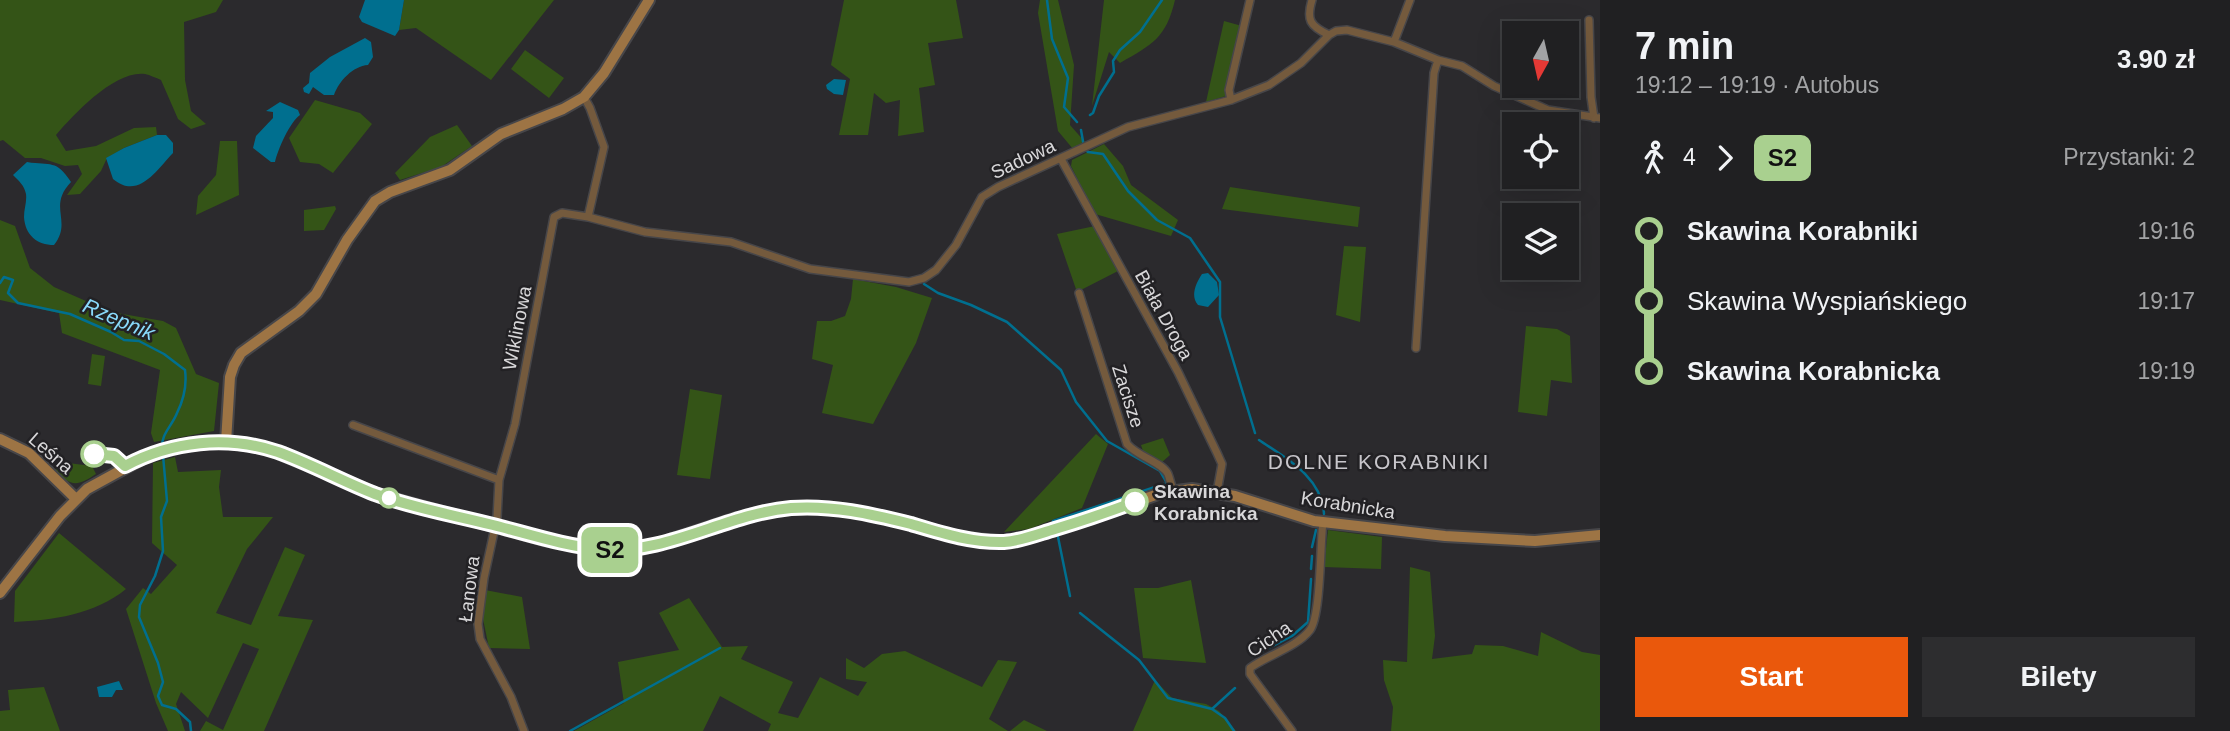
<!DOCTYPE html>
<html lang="pl">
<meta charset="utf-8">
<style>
:root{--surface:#202022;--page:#2d2d2f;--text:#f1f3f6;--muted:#a2a3a5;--line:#3d3e40;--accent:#ea580c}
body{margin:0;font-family:Helvetica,sans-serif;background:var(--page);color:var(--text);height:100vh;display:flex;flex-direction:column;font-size:26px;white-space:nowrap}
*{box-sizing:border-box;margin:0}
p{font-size:23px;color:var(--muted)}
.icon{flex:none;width:38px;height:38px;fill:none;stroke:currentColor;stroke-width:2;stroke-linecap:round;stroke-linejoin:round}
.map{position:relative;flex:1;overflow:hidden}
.details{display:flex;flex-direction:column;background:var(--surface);width:630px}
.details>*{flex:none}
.badge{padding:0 14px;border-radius:10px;font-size:24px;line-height:46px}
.needle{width:46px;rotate:188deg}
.fabs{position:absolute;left:1502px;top:21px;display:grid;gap:14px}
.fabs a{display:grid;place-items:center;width:77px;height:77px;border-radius:0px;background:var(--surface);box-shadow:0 7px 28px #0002,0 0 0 2px var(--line);font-size:35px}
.map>.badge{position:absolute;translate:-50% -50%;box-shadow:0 0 0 4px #fff}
.legs{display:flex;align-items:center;gap:10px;height:77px;padding:0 35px;font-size:23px}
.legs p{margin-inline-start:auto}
.summary{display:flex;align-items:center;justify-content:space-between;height:119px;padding:0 35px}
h1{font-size:38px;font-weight:700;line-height:52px}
.action{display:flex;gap:14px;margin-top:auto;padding:14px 35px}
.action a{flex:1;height:80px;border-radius:0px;background:var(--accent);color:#fff;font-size:28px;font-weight:700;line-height:80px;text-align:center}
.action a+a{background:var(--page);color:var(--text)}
ul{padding:0 35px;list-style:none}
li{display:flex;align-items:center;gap:24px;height:70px;font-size:26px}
li i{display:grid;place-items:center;width:10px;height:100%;margin:0 9px;background:currentColor}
li i::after{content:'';width:18px;height:18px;margin:-9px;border:5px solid;border-radius:50%;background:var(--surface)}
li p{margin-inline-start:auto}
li:first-child i{background:linear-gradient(#0000 50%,currentColor 0)}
li:last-child i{background:linear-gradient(currentColor 50%,#0000 0)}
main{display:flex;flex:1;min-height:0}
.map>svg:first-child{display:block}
</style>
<main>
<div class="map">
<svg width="1600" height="731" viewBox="0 0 1600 731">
<rect width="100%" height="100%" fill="#2b2a2d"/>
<!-- green -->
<path fill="#345417" d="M 0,0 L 223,0 L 216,12 L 184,22 L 185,80 L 191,111 L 206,124 L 191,129 L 178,119 L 161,80 C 156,78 150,75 145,74 C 115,70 74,114 56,135 L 66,151 L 96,146 L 134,128 L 156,127 L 157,135 L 124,148 L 107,158 L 101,171 L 80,194 L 67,195 L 82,174 L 78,165 L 65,166 L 41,158 L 25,158 L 3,140 L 0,141 Z
M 404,0 L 554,0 L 491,80 L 416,28 L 399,30 Z
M 844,0 L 956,0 L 963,38 L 928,43 L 935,85 L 919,88 L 924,132 L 898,136 L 900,100 L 886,103 L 874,93 L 868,135 L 839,135 L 850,79 L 831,65 Z
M 1040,0 L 1058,0 L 1074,65 L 1070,125 L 1085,142 L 1073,149 L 1058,131 L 1038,13 Z
M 1104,0 L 1175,0 C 1166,38 1153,44 1120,63 L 1109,52 L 1092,106 Z
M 1224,21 L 1242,26 L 1226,96 L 1206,102 Z
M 525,50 L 564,78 L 549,98 L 511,69 Z
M 315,100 L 360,113 L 372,124 L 333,173 L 319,164 L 300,162 L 289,138 Z
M 457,125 L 472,146 L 441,167 L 400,180 L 395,173 L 430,137 Z
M 220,141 L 237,141 L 239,195 L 196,215 L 198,196 L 216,175 Z
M 1104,144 L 1123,166 L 1131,185 L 1178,220 L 1171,236 L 1095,214 L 1071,166 L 1072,160 Z
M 1230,187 L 1360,207 L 1358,227 L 1222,209 Z
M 335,206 L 336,209 L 324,230 L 304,231 L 304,210 Z
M 0,220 L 15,226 L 30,268 L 54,287 L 111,312 L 163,321 L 176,328 L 196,374 L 219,383 L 214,431 L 154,442 L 151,433 L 160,370 L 62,333 L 59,313 L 0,300 Z
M 1095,226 L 1118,271 L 1077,292 L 1057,234 Z
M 1344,246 L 1366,247 L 1360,322 L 1336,315 Z
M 853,279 L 896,287 L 932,298 L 916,343 L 873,424 L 822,413 L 833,365 L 812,359 L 817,321 L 831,321 L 845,316 L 851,299 Z
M 1526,326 L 1557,329 L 1570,336 L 1572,383 L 1551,380 L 1547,416 L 1518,412 Z
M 92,354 L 105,356 L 101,386 L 88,384 Z
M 690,389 L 722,395 L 710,479 L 677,475 Z
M 1096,434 L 1108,444 L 1082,508 L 1029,529 L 1004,532 Z
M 1163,438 L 1170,455 L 1161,463 L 1144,454 L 1141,445 Z
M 175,457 L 178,472 L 221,470 L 219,487 L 223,517 L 273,517 L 247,549 L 216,613 L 251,625 L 285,547 L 305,555 L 278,616 L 313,620 L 264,731 L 200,731 L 206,721 L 223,730 L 259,649 L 243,643 L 208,718 L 181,692 L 176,704 L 185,731 L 168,731 L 156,703 L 126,609 L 143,588 L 151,594 L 177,565 L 152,543 L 153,463 Z
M 60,462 L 92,466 L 96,474 C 77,487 70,487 55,469 L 55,464 Z
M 1328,530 L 1382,537 L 1381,569 L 1324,567 Z
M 59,533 L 126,589 C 94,615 53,620 14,622 L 15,591 Z
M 1410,567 L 1430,572 L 1435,636 L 1432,659 L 1472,654 L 1475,645 L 1503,646 L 1538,656 L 1541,632 L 1582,652 L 1600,655 L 1600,731 L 1391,731 L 1393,707 L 1384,680 L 1383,660 L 1407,662 Z
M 1191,580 L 1206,663 L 1143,658 L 1134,588 L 1158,588 Z
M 485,590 L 522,597 L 530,649 L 489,648 L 483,619 Z
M 689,598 L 722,647 L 748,646 L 741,659 L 793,682 L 778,713 L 798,718 L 820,677 L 858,696 L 867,682 L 846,679 L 846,658 L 864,668 L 882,654 L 905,651 L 982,687 L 998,660 L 1017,662 L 989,719 L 1008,731 L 768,731 L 771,724 L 720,696 L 703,731 L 574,731 L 624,703 L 618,662 L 679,650 L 659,613 Z
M 1155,680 L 1172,698 L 1206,704 L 1219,711 L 1236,731 L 1133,731 Z
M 44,687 L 60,731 L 0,731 L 0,711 L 10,710 L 8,690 Z
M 1024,720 L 1047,731 L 1010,731 Z"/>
<!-- water -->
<path fill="#006f8f" d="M 365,0 L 404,0 L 399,30 L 395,36 L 362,22 L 359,17 Z
M 365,38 L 371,42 L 373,57 L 368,65 C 353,66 339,81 334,95 L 324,95 L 313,87 L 309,94 L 304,92 L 303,88 L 309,83 L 310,73 L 330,57 Z
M 834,79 L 846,80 L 843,95 L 834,94 L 827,89 L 826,85 Z
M 280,102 L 298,110 L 300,115 C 290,122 278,149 275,162 L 271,162 L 253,148 L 256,136 L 273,118 L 273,112 L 266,111 Z
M 157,135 L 166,135 L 173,143 L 173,153 C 156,171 138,200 113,179 L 106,158 L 124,148 Z
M 27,162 C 51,166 56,159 71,182 C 47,207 73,221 54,245 C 37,245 25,235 24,217 C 24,209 27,202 26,194 C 24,185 19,181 13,175 Z
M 1208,273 L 1217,282 L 1219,295 L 1208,307 L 1198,305 C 1190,296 1196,283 1202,274 Z
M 119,681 L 123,690 L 116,690 L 112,697 L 99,697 L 97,687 Z"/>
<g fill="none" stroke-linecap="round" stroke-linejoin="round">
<!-- stream -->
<path stroke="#006f8f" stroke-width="2.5" d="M 1047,0 L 1052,39 L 1068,78 L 1064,107 L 1077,122
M 1090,115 L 1093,113 L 1099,96 L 1114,72 L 1113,61 L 1120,50 L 1140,32 L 1162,0
M 1081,130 L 1084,147
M 1085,149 L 1088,152 L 1103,154 L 1128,191 L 1157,220 L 1190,238 L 1220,282 L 1220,317 L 1255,433
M 0,283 L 4,277 L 13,280 L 8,293 L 18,303 L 70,314 L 111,332 L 124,340 L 139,341 L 164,354 L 185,370 C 187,385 184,399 177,413 C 172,426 161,434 162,448
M 924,284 L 938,293 L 971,305 L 1007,322 L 1061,370 L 1076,402 L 1107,441 L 1160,471 L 1167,483 L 1053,521 L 1053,523
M 1259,440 C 1287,459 1322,477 1324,514
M 163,455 L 167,501 L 161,517 L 163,551 L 155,576 L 140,605 L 139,617 L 158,663 L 163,682 L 158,696 L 162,705 L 176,709 L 190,722 L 191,731
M 1058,537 L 1070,596
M 1312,547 L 1316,530
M 1311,569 L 1312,556
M 1080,613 L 1139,660 L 1168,698 L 1212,709 L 1225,718 L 1234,731
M 1253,656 L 1292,636 L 1308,622 L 1311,579
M 1212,709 L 1235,688
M 570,731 L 720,648"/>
<!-- street casing -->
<g stroke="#474649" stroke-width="10">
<path id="street" d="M 1312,0 C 1306,20 1310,26 1329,35
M 1589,20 L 1591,97 L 1594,118
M 1394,42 L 1410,0
M 584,97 L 590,108 L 604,147 L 588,217 L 645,232 L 731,242 L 810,269 L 909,282 L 924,278 L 936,270 L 956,245 L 982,197 L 998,187 L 1128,127 L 1231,100 L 1269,85 L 1301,63 L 1329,35 L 1336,31 L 1347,30 L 1394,42 L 1438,60 L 1462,66 L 1494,86 L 1548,110 L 1600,118
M 1231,100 L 1229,90 L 1250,0
M 1061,159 L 1178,372 L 1217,453 L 1222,464 L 1217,492
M 1079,293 L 1127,444 C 1138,457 1162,462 1168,474 C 1170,479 1171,485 1173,490
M 1416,348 L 1434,73 L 1438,60
M 353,425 L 499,480 L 497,518 L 484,578 L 478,624 L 480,639 L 511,697 L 524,731
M 499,480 L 515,424 L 554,217 L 562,213 L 588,217
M 1292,731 L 1250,674 L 1250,668 C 1268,655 1297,647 1310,630 C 1321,615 1320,545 1323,522"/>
</g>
<!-- secondary casing -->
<g stroke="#474649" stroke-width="14">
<path id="secondary" d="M 0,439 L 29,453 L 76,499
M 226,442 L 230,377 L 234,365 L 241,353 L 299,311 L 316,294 L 347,240 L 375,201 L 390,192 L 450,170 L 501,134 L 563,109 L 584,97 L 604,73 L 649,0
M 0,593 L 60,516 L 87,489 L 149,455 L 174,447 L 207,443 L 226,442 L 268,449 L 377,494 L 544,540 L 601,550 L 642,549 L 737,518 L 765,511 L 793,508 L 844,509 L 888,518 L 958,537 L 1005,542 L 1019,540 L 1091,518 L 1161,493 L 1192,489 L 1235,496 L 1314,521 L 1445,536 L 1535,541 L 1600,535"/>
</g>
<!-- street -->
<use href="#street" stroke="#745a3d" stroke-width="7"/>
<!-- secondary -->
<use href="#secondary" stroke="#9d7444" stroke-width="10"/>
</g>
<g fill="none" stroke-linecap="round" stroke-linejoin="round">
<!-- line-1 casing -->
<g stroke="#fff" stroke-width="16">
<path id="line-1" d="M 94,454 L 114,456 L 125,466 C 172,441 227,435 278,452 C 311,464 342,481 375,494 C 413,508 454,515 493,525 C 529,534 564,546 601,549 C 667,555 725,514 791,508 C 832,505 871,514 911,524 C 941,533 972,543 1004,542 C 1021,541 1038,534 1055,529 C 1082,521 1108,512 1135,502"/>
</g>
<!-- line-1 -->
<use href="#line-1" stroke="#a9d08f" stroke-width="10"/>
</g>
<!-- markers -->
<g fill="#fff" stroke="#a9d08f" stroke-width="3.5">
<circle cx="94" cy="454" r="12"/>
<circle cx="389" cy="498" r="9"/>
<circle cx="1135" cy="502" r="12"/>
</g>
<g text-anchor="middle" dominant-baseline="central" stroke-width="5" stroke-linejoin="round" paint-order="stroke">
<!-- street labels -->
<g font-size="19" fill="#d8d7d9" stroke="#222124">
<text transform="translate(1023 159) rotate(-25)">Sadowa</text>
<text transform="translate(1164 315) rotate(61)">Biała Droga</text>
<text transform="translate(517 328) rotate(-79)">Wiklinowa</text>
<text transform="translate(1128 396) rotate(72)">Zacisze</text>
<text transform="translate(51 453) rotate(41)">Leśna</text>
<text transform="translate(1348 505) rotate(9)">Korabnicka</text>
<text transform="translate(469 589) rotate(-83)">Łanowa</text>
<text transform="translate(1269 639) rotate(-34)">Cicha</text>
</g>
<!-- stop labels -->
<g font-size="19" font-weight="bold" fill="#d8d7d9" stroke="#222124" text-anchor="start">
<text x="1154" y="491">Skawina<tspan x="1154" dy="22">Korabnicka</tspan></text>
</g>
<!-- water labels -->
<g font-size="21" font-style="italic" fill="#89d9fa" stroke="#222124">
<text transform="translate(119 319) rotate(23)">Rzepnik</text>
</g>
<!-- neighbourhood labels -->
<g font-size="21" letter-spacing="2" fill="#c8c6cb" stroke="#222124">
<text x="1379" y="461">DOLNE KORABNIKI</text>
</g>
</g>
</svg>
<div class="fabs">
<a><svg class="needle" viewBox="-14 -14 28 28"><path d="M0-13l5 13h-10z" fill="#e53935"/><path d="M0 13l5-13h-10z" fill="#a2a3a5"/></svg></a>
<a><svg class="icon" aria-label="locate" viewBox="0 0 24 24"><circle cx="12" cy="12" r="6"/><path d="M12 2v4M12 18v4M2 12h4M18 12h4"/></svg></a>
<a><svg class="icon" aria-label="layers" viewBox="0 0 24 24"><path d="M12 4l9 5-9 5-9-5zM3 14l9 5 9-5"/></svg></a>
</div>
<b class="badge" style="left:610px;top:550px;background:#a9d08f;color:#111">S2</b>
</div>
<section class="details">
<div class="summary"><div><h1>7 min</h1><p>19:12 – 19:19 · Autobus</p></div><b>3.90 zł</b></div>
<div class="legs"><svg class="icon" aria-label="walk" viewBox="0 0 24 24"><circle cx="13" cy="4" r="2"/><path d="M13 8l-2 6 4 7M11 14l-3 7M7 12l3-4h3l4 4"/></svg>4<svg class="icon" aria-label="forward" viewBox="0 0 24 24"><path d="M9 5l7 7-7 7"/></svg><b class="badge" style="background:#a9d08f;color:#111">S2</b><p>Przystanki: 2</p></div>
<ul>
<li><i style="color:#a9d08f"></i><b>Skawina Korabniki</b><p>19:16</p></li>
<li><i style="color:#a9d08f"></i><span>Skawina Wyspiańskiego</span><p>19:17</p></li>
<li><i style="color:#a9d08f"></i><b>Skawina Korabnicka</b><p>19:19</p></li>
</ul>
<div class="action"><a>Start</a><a>Bilety</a></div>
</section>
</main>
